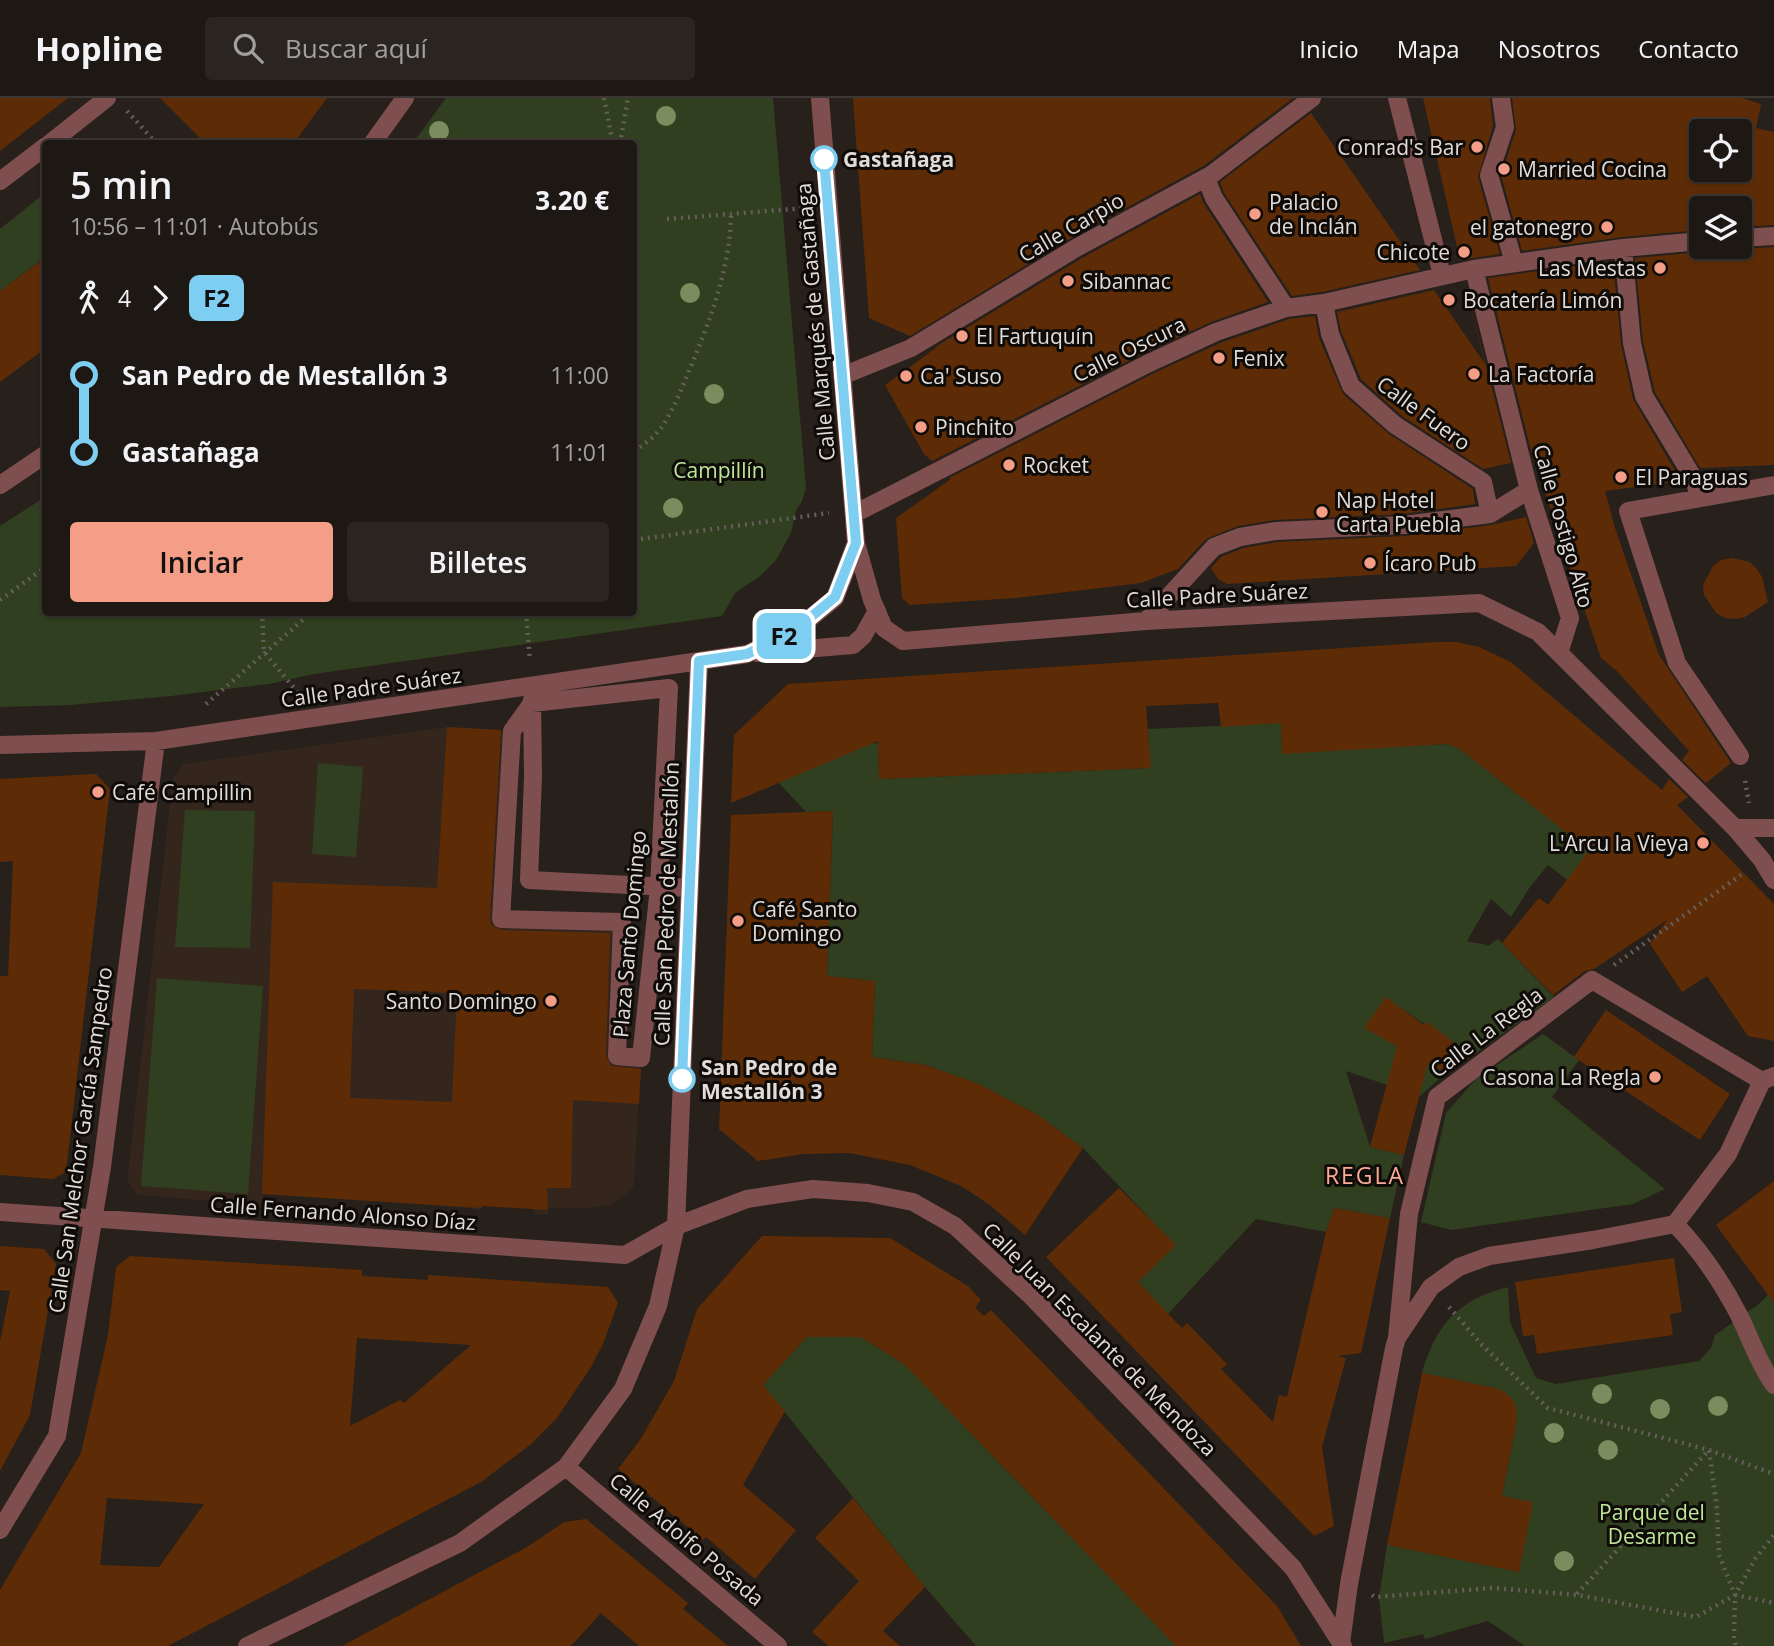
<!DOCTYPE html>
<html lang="es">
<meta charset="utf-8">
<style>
:root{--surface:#1e1814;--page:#2b2522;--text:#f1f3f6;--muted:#a1a0a0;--line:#3c3734;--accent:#f49e87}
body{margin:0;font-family:"Open Sans",sans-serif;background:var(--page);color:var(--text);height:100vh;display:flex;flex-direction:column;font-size:26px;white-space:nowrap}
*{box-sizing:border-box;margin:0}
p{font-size:23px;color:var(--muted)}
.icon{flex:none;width:38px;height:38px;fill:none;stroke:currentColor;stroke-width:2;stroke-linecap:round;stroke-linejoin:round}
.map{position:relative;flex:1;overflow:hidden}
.details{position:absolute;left:42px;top:42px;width:595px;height:476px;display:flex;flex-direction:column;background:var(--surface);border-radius:7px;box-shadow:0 2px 5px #0004,0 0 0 2px var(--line)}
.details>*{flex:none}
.badge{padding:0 14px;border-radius:10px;font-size:24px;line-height:46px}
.tools{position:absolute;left:1689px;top:21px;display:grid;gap:14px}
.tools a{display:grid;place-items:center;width:63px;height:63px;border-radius:7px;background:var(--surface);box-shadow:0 2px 5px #0004,0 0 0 2px var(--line);font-size:35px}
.map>.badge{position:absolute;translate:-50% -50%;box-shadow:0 0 0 4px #fff}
.legs{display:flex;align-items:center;gap:10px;height:77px;padding:0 28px;font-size:23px}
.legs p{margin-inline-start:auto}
.overview{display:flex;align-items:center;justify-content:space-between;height:119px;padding:0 28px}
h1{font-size:38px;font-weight:600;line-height:52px}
.action{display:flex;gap:14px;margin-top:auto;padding:14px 28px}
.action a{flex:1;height:80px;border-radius:7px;background:var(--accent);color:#111;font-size:28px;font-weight:600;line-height:80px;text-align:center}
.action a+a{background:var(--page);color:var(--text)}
ul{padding:0 28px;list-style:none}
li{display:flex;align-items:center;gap:24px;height:77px;font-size:26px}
li i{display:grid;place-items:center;width:10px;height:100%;margin:0 9px;background:currentColor}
li i::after{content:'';width:18px;height:18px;margin:-9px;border:5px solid;border-radius:50%;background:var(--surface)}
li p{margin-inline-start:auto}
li:first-child i{background:linear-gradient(#0000 50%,currentColor 0)}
li:last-child i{background:linear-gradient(currentColor 50%,#0000 0)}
header{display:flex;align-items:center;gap:42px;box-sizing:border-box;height:98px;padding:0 35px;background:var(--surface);border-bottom:2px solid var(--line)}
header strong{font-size:33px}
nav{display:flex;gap:38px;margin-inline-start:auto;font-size:24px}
.search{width:490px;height:63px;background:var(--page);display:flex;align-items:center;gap:18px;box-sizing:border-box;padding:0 24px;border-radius:7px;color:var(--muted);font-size:26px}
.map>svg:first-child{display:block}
</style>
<header>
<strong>Hopline</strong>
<div class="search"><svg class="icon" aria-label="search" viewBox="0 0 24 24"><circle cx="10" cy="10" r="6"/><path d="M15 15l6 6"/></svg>Buscar aquí</div>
<nav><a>Inicio</a><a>Mapa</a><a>Nosotros</a><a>Contacto</a></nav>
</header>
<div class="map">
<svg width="1774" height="1548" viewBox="0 0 1774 1548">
<rect width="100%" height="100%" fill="#28201b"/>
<!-- built -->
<path fill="#34261d" d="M 447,629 L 512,633 L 502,820 L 622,824 L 617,957 L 641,960 L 634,1087 L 631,1092 L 613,1106 L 588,1110 L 548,1110 L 548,1116 L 534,1116 L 533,1111 L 482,1108 L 481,1112 L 476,1112 L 471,1110 L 263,1096 L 263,1107 L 138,1097 L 127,1082 L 173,680 L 184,666 Z"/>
<!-- green -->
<path fill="#303f1f" d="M 446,0 L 773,0 L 806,390 L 802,403 L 796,413 L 791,435 L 776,462 L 759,479 L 736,494 L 722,518 L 314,576 L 269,586 L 171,598 L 70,607 L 0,609 L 0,428 L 45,399 L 46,514 L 634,514 L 634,46 L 413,45 Z
M 45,95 L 45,159 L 0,193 L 0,131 Z
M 1281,625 L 1282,655 L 1446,646 L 1457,649 L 1592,754 L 1611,816 L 1548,767 L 1530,789 L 1511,819 L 1491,801 L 1467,843 C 1474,846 1481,844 1488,848 L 1498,841 L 1554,899 L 1472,958 L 1386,900 L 1365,930 L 1446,975 L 1420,998 L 1346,973 L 1370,1049 L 1404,1057 L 1390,1120 L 1334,1110 L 1326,1134 L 1256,1121 L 1168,1216 L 1138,1184 L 1175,1147 L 1083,1050 L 1038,1017 L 979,986 L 925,967 L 872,959 L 875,883 L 827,878 L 833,713 L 806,714 L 778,684 L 831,649 L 878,645 L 879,681 L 1150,670 L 1148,631 Z
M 318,665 L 363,669 L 356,759 L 312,756 Z
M 185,712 L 255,713 L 250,850 L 175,849 Z
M 157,880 L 263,888 L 248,1096 L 141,1088 Z
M 1543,936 L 1579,962 L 1552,999 L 1665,1091 L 1633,1106 L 1451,1132 L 1421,1124 L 1446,1015 L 1476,981 Z
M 1508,1189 L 1510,1224 L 1536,1280 L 1556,1286 L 1699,1263 L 1711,1250 L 1715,1237 L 1759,1206 L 1774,1191 L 1774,1548 L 1525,1548 L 1488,1523 L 1425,1541 L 1423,1536 L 1384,1545 L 1379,1499 L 1387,1447 L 1519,1474 L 1532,1404 L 1502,1398 L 1517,1322 C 1517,1305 1511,1296 1495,1290 L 1422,1275 C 1436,1226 1458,1202 1508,1189 Z
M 807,1239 L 861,1239 L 905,1267 L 1176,1548 L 976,1548 L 925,1489 L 763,1287 Z"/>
<!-- building -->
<path fill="#5d2c07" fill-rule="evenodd" d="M 0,0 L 68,0 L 0,53 Z
M 160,0 L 327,0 L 293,46 L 206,46 Z
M 853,0 L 1293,0 L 1205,67 L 1071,140 L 910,238 L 869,220 Z
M 1423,0 L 1490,0 L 1493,28 L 1478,79 L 1500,156 L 1460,162 Z
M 1512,0 L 1742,0 L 1761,6 L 1756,30 L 1774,34 L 1774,127 L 1740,129 L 1740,110 L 1701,110 L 1701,132 L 1622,139 L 1522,153 L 1501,77 L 1516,32 ZM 1701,33 L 1740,33 L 1740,72 L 1701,72 Z
M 1311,15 L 1420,172 L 1322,194 L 1292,198 L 1224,95 L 1220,84 Z
M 1200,96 L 1204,106 L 1268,204 L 1211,224 L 1142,256 L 932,363 L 924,356 L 885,287 L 937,249 L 935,249 L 1082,160 Z
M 1711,149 L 1733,149 L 1741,151 L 1774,149 L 1774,367 L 1700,370 L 1655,294 L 1643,243 L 1635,160 L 1702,154 Z
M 46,159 L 46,250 L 0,284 L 0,193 Z
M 1613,163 L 1621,246 L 1633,301 L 1681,383 L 1605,393 L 1615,430 L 1659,557 L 1731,665 L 1706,685 L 1682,662 L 1689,653 L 1617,573 L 1601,560 L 1553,421 L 1551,423 L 1549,416 L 1552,415 L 1533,361 L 1488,180 Z
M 1465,185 L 1511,365 L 1483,371 L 1402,318 L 1361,281 L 1341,233 L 1337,214 L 1434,192 L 1485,266 Z
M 1315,218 L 1319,240 L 1343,296 L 1389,336 L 1473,391 L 1475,406 L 1403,416 L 1275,422 L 1238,428 L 1206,441 L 1178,471 L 1141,485 L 1015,500 L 910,507 L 902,500 L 896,420 L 951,381 L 949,380 L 1152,276 L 1220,245 L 1289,221 Z
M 1526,419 L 1534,445 L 1516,468 L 1227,486 L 1218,481 L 1211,470 L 1221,459 L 1243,450 L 1277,444 L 1405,438 L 1491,427 Z
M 1732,460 L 1750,464 L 1757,471 L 1762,479 L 1768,504 L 1745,519 L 1736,521 L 1725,520 L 1716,515 L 1704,497 L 1703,487 L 1713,468 L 1721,462 Z
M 1436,544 L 1457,544 L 1479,549 L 1511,564 L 1662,692 L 1669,681 L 1688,699 L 1677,707 L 1774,806 L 1774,943 L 1748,938 L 1707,878 L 1682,894 L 1650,846 L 1667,822 L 1594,871 L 1585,873 L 1553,897 L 1502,845 L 1539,800 L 1548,807 L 1589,752 L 1457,649 L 1446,646 L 1282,656 L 1281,625 L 1221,629 L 1218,605 L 1146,608 L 1151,670 L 879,681 L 878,643 L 731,705 L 734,637 L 788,586 Z
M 447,629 L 501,632 L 490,820 L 491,827 L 501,832 L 610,835 L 606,958 L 611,968 L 641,971 L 639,1006 L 573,1002 L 571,1090 L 547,1090 L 548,1112 L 481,1108 L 481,1110 L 262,1096 L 273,784 L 437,790 ZM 354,891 L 457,895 L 452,1004 L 350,1000 Z
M 96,676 L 110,691 L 66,1074 L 53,1081 L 0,1077 L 0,878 L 8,878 L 13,763 L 0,764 L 0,681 Z
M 833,713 L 827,878 L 875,883 L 872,959 L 925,967 L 979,986 L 1038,1017 L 1083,1050 L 1025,1137 L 990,1107 L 961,1088 L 910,1067 L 849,1055 L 803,1056 L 758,1063 L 719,1031 L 731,717 Z
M 1386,899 L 1424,927 L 1427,924 L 1472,958 L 1446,975 L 1428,965 L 1404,1057 L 1370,1049 L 1397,948 L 1364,930 Z
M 1606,912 L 1730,996 L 1700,1042 L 1574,959 Z
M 1774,1083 L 1774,1205 L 1716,1127 Z
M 1119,1090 L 1176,1147 L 1138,1184 L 1182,1230 L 1187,1225 L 1227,1266 L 1221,1271 L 1273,1324 L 1279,1297 L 1287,1299 L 1326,1134 L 1334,1110 L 1390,1120 L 1361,1255 L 1337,1258 L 1346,1260 L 1322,1349 L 1334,1428 L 1314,1438 L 1046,1159 Z
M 762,1138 L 890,1140 L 968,1188 L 981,1202 L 975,1210 L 984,1218 L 991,1212 L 1042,1264 L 1277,1508 L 1301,1548 L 1176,1548 L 905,1267 L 861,1239 L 807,1239 L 763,1287 L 785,1313 L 743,1387 L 796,1432 L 755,1481 L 706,1439 L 703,1442 L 618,1371 L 640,1342 L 674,1283 L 697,1211 Z
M 0,1148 L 44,1151 L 56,1166 L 30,1317 L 0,1373 L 0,1244 L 10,1193 L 0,1192 Z
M 130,1158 L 362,1172 L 362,1178 L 428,1182 L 428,1177 L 608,1189 L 618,1205 L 603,1246 L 591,1269 L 557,1320 L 530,1347 L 481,1384 L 168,1548 L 0,1548 L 0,1492 L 81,1355 L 108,1237 L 116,1169 ZM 357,1240 L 471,1247 L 404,1305 L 400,1302 L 350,1328 ZM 107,1400 L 204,1406 L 159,1469 L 100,1467 Z
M 1674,1160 L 1682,1214 L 1670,1216 L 1673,1237 L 1537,1256 L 1534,1237 L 1523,1238 L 1515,1184 Z
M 1422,1275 L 1495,1290 L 1505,1294 L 1513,1302 L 1517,1312 L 1517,1322 L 1502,1398 L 1533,1404 L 1519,1474 L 1387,1447 Z
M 853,1400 L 925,1489 L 883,1533 L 900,1548 L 829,1548 L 812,1534 L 859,1483 L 815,1440 Z
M 586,1421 L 688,1505 L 683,1511 L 728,1548 L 639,1548 L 601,1515 L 571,1548 L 342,1548 L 527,1449 L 564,1424 Z"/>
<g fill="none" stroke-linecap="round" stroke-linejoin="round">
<!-- path -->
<path stroke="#655e59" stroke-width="4.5" stroke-dasharray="2 5" stroke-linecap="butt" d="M 604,0 L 613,46
M 127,13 L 157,46
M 620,46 L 628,0
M 667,121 L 806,110
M 634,353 C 644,347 655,338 662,329 C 675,309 683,287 692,266 C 712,217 730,169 731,116
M 634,442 L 829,415
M 0,502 L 46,469
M 262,514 L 264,554 L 299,596
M 526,514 L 530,563
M 206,606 L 312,514
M 1745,683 L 1749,705
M 1614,867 L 1741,777
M 1449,1209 L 1482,1247 L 1548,1310 L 1709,1352 L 1774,1376
M 1577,1496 L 1709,1352 L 1717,1411 L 1719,1457 L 1735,1497 L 1734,1540 L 1736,1548
M 1372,1497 L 1375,1499 L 1493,1490 L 1577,1497 L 1696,1519 L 1735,1497 L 1755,1461 L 1774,1437
M 1735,1497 L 1774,1505"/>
<!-- minor -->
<path stroke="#7f4f4f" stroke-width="18" d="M 820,0 L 856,445 L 872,502 L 884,530 L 903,543 L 1146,523 L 1479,505 L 1538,534 L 1735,730 L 1762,762 L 1774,782
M 1397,0 L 1442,177
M 1501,0 L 1505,29 L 1489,77 L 1514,165
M 49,46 L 107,0
M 372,46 L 405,0
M 1206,80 L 1214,100 L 1286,210
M 0,83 L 46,48
M 1740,140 L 1774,138
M 1623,150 L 1632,245 L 1644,298 L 1694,381 L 1699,399
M 1474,171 L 1529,392 L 1570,520 L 1559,555
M 1324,205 L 1330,236 L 1351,288 L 1395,327 L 1483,384 L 1490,416
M 842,278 L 911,250 L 1076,150 L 1211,77 L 1312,0
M 0,387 L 46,356
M 854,416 L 1147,266 L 1216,234 L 1286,210 L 1324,205 L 1474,171 L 1623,150 L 1701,143
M 1146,523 L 1214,449 L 1240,439 L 1276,433 L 1404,427 L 1490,416 L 1529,392
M 757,555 L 853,547 L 863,538 L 877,513
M 669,590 L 659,789 L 641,960 L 617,958 L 622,824 L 501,821 L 512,633 L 532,605 Z
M 532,602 L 533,678 L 529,782 L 690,790
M 0,647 L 156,643 L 747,556 L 793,534 L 835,500 L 856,445
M 1740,658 L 1677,565 L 1628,413 L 1774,387
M 1735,730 L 1774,730
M 0,1114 L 625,1157 L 676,1128 L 747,1101 L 813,1091 L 868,1095 L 913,1104 L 955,1128 L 1032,1199 L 1293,1470 L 1343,1548
M 1675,1126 C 1701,1153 1723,1186 1740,1219 C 1751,1242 1759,1266 1774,1287
M 1675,1126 L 1728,1056 L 1762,983 L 1774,978
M 1397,1240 L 1409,1116 L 1437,999 L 1592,882 L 1762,983
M 566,1369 L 778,1548
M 0,1432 L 57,1338 L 102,1069 L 156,643
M 1341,1545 L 1349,1486 L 1394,1250 L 1397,1240 L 1431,1189 L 1459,1169 L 1489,1158 L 1593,1142 L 1675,1126
M 247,1548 L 460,1445 L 566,1369 L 623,1291 L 658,1208 L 676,1128 L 699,563"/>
</g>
<!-- trees -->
<g fill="#7a8d5f">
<circle cx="666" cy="18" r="10"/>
<circle cx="439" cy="33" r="10"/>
<circle cx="690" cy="195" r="10"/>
<circle cx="714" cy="296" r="10"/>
<circle cx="673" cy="410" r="10"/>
<circle cx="1602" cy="1296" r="10"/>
<circle cx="1718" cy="1308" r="10"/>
<circle cx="1660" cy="1311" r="10"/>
<circle cx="1554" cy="1335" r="10"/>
<circle cx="1608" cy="1352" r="10"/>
<circle cx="1564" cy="1463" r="10"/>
</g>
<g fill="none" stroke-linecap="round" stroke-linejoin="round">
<!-- line-1 casing -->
<g stroke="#fff" stroke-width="16">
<path id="line-1" d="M 682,981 L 699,563 L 747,556 L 793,534 L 835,499 L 856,445 L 824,61"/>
</g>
<!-- line-1 -->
<use href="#line-1" stroke="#7ecef1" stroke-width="10"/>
</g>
<!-- markers -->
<g fill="#f49e87" stroke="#0e0b08" stroke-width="2.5">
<circle cx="1477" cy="49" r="7"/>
<circle cx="1504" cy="71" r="7"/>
<circle cx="1255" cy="116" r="7"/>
<circle cx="1607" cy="129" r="7"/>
<circle cx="1464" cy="154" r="7"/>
<circle cx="1660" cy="170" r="7"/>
<circle cx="1068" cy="183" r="7"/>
<circle cx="1449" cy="202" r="7"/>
<circle cx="962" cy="238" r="7"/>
<circle cx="1219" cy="260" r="7"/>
<circle cx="1474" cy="276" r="7"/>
<circle cx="906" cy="278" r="7"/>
<circle cx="921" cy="329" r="7"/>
<circle cx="1009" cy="367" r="7"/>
<circle cx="1621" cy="379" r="7"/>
<circle cx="1322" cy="414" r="7"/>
<circle cx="1370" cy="465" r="7"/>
<circle cx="98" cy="694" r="7"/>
<circle cx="1703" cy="745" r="7"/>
<circle cx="738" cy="823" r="7"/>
<circle cx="551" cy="903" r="7"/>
<circle cx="1655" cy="979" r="7"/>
</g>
<g fill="#fff" stroke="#7ecef1" stroke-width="3.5">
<circle cx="824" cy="61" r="12"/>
<circle cx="682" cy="981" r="12"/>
</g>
<g text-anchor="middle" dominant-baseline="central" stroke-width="6" stroke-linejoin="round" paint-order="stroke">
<!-- poi labels -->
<g font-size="21" fill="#e2dcd9" stroke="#0e0b08" text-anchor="start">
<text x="1463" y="49" text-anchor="end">Conrad's Bar</text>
<text x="1518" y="71">Married Cocina</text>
<text x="1269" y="104">Palacio<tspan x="1269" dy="24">de Inclán</tspan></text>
<text x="1593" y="129" text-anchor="end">el gatonegro</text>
<text x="1450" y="154" text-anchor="end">Chicote</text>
<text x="1646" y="170" text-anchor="end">Las Mestas</text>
<text x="1082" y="183">Sibannac</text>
<text x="1463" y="202">Bocatería Limón</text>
<text x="976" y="238">El Fartuquín</text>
<text x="1233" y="260">Fenix</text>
<text x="1488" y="276">La Factoría</text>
<text x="920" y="278">Ca' Suso</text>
<text x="935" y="329">Pinchito</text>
<text x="1023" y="367">Rocket</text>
<text x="1635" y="379">El Paraguas</text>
<text x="1336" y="402">Nap Hotel<tspan x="1336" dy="24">Carta Puebla</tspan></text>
<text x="1384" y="465">Ícaro Pub</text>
<text x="112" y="694">Café Campillin</text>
<text x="1689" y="745" text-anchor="end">L'Arcu la Vieya</text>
<text x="752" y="811">Café Santo<tspan x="752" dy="24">Domingo</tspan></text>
<text x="537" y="903" text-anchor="end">Santo Domingo</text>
<text x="1641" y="979" text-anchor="end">Casona La Regla</text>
</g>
<!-- stop labels -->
<g font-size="21" font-weight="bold" fill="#e2dcd9" stroke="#0e0b08" text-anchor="start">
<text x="843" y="61">Gastañaga</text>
<text x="701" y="969">San Pedro de<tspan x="701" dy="24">Mestallón 3</tspan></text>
</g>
<!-- street labels -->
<g font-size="21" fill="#e2dcd9" stroke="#0e0b08">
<text transform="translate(1071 129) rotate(-30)">Calle Carpio</text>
<text transform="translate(815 224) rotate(-95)">Calle Marqués de Gastañaga</text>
<text transform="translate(1129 251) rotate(-26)">Calle Oscura</text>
<text transform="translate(1424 315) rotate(36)">Calle Fuero</text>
<text transform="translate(1564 428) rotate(74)">Calle Postigo Alto</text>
<text transform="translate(1217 497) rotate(-3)">Calle Padre Suárez</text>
<text transform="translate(371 589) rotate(-8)">Calle Padre Suárez</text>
<text transform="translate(666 806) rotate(-88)">Calle San Pedro de Mestallón</text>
<text transform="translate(629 836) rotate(-85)">Plaza Santo Domingo</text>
<text transform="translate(1486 934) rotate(-37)">Calle La Regla</text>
<text transform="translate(80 1042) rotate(-82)">Calle San Melchor García Sampedro</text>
<text transform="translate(343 1115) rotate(4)">Calle Fernando Alonso Díaz</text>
<text transform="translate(1100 1241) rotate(45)">Calle Juan Escalante de Mendoza</text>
<text transform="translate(687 1441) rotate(40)">Calle Adolfo Posada</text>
</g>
<!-- park labels -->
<g font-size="21" fill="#bee796" stroke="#0e0b08">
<text x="719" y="372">Campillín</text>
<text x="1652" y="1414">Parque del<tspan x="1652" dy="24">Desarme</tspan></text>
</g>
<!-- neighbourhood labels -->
<g font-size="23" letter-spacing="2" fill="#fbab95" stroke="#0e0b08">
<text x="1365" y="1077">REGLA</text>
</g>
</g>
</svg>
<div class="tools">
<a><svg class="icon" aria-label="locate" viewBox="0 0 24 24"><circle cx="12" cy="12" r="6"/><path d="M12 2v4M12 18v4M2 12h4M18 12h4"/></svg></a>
<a><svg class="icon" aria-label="layers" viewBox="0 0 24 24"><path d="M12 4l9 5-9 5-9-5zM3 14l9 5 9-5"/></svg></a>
</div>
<b class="badge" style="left:784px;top:538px;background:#7ecef1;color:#111">F2</b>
<section class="details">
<div class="overview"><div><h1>5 min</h1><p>10:56 – 11:01 · Autobús</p></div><b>3.20 €</b></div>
<div class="legs"><svg class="icon" aria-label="walk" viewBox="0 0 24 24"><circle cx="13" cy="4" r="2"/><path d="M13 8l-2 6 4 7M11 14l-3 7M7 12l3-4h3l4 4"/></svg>4<svg class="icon" aria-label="forward" viewBox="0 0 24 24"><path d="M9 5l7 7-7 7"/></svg><b class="badge" style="background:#7ecef1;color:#111">F2</b></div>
<ul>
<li><i style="color:#7ecef1"></i><b>San Pedro de Mestallón 3</b><p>11:00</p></li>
<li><i style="color:#7ecef1"></i><b>Gastañaga</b><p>11:01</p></li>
</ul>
<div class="action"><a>Iniciar</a><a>Billetes</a></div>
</section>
</div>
